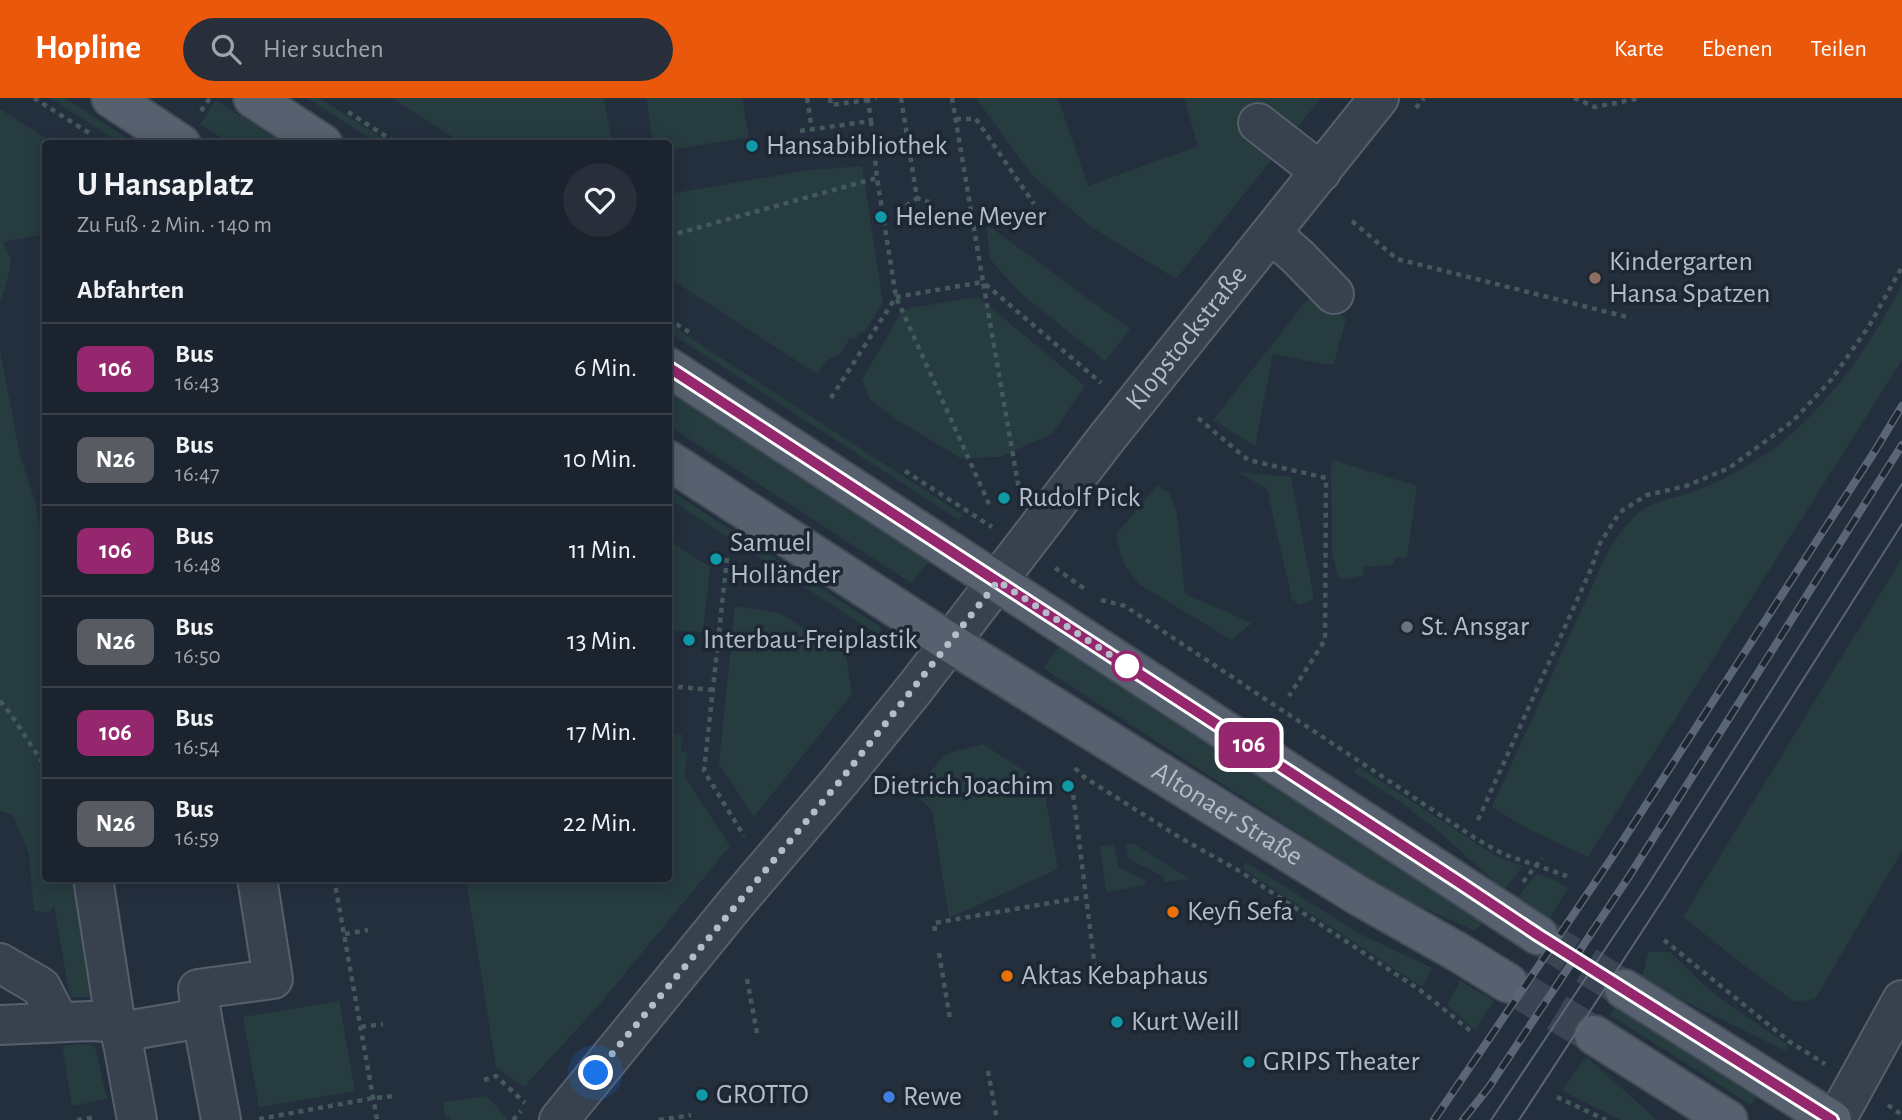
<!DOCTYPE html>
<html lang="de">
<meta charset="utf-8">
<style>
:root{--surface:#1b232e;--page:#282f3a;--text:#f1f3f6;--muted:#a0a4aa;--line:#39404a;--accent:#ea580c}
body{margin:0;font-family:"Alegreya Sans",sans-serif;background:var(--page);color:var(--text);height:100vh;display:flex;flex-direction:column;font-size:26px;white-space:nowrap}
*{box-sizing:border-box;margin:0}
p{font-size:23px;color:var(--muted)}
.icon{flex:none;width:38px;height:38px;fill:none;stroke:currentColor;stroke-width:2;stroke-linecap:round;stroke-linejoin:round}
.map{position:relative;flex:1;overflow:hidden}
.panel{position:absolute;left:42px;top:42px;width:630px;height:742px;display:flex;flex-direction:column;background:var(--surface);border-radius:7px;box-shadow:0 4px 18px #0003,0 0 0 2px var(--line)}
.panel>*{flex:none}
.badge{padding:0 14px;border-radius:10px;font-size:24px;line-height:46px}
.you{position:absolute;width:35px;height:35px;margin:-18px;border:5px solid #fff;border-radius:50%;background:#1a73e8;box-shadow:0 0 0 10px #1a73e833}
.map>.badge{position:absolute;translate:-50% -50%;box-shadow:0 0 0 4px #fff}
h2{padding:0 35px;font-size:26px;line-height:63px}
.round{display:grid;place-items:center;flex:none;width:74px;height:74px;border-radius:37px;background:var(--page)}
.head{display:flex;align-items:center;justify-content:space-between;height:119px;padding:0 35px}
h1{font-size:33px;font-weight:600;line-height:52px}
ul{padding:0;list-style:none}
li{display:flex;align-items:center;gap:21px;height:91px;padding:0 35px;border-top:2px solid var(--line)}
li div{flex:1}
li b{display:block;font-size:26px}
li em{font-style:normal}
li .badge{min-width:77px;font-weight:700;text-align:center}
header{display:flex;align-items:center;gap:42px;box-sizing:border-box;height:98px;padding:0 35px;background:var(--accent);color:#fff}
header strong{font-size:33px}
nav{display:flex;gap:38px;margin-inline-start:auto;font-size:24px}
.search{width:490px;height:63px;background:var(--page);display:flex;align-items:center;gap:18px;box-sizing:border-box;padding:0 24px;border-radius:38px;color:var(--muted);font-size:26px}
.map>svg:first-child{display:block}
</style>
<header>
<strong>Hopline</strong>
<div class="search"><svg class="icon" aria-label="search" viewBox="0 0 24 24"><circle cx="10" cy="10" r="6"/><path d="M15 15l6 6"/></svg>Hier suchen</div>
<nav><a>Karte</a><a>Ebenen</a><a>Teilen</a></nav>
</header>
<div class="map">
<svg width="1902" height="1022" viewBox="0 0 1902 1022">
<rect width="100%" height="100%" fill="#242f3e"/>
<!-- green -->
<path fill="#263c3f" d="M 50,0 L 65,0 L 135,45 L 120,45 Z
M 307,0 L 319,0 L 390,45 L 377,45 Z
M 392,0 L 604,0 L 612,45 L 462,45 Z
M 646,0 L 742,0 L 749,39 L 669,52 L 668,46 L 653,45 Z
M 976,0 L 1058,0 L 1088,88 L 1198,48 L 1184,0 L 1321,0 L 1176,181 L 1090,128 L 1032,77 Z
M 216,2 L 283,45 L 230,45 L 200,26 Z
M 0,11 L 53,45 L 46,46 L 45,136 L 3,144 L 11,161 L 8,179 L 0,206 Z
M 862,68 L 883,205 L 864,234 L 858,235 L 854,242 L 850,240 L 841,255 L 826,263 L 817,276 L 669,180 L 669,96 L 810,72 Z
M 986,126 L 1130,231 L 1105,263 L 1019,194 L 990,161 Z
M 1902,186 L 1902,262 L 1588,759 L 1526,730 L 1492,709 L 1609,451 C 1619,437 1629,420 1644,411 C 1656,403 1671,401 1684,397 C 1699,392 1715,385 1729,378 C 1741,371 1754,364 1766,356 C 1822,318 1872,246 1902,186 Z
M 1317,189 L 1346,221 L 1334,266 L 1327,267 L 1273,256 L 1255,348 L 1213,322 Z
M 978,199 L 1085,288 L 1052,336 L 1000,359 L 960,360 L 896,321 L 870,301 L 862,282 L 903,211 Z
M 669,226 L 963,417 L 959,422 L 669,234 Z
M 0,253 L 20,357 L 35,404 L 45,452 L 46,780 L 93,781 L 102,899 L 70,899 L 54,808 L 49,814 L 34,813 L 29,756 L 13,717 L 0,713 Z
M 668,294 L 930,463 L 911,485 L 669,328 Z
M 1333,362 L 1417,388 L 1407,459 L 1395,460 L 1393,467 L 1364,469 L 1363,477 L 1346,481 L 1338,479 L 1332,455 L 1331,371 Z
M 1238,374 L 1291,379 L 1314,501 L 1299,507 L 1292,501 L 1267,391 Z
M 1157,387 L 1170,396 L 1177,415 L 1185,496 L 1252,525 L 1231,542 L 1139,486 C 1124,469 1121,459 1116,437 Z
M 668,391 L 882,530 L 878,537 L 669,401 Z
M 668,442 L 710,469 L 703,534 L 669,532 Z
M 1902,460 L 1902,753 L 1815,901 L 1795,904 L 1746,869 L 1683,819 Z
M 735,508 L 780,515 L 846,557 L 852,596 L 754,719 L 719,666 Z
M 1060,547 L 1484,823 L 1475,833 L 1411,804 L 1352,770 L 1043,570 Z
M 669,635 L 683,637 L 681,653 L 688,654 L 684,678 L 730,748 L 599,907 L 524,989 L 496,969 L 466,781 L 668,780 Z
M 983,646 L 1043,685 L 1058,771 L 949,820 L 932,712 L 912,694 L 946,656 Z
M 1359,669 L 1496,758 L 1523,768 L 1504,792 L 1437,732 L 1399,703 L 1354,674 Z
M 1126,746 L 1134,746 L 1190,781 L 1165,784 L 1163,778 L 1129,761 Z
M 1114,747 L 1119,770 L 1145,782 L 1146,787 L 1106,794 L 1100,748 Z
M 1246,764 L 1360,836 L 1432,870 L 1422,889 L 1242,770 Z
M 1537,776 L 1553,781 L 1568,790 L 1548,823 L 1516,801 Z
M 1648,854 L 1670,854 L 1704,887 L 1729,907 L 1788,947 L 1786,953 L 1639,881 L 1644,873 Z
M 1460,883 L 1494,902 L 1475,932 L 1447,907 Z
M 339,903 L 355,993 L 259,1009 L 243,919 Z
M 1618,905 L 1761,991 L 1751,1007 L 1610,917 Z
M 86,946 L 95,949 L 107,1001 L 72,1008 L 63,952 L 66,947 Z
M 1587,959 L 1657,1022 L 1621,1022 L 1562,993 L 1579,968 Z
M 487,998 L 508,1022 L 450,1022 L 449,1019 L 446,1019 L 443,1004 Z"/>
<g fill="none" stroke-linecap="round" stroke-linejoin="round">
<!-- major-tunnel -->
<path stroke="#3a4453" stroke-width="38" stroke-dasharray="38 19" stroke-linecap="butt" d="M 1538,837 L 1624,891
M 1508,885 L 1594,937"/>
<!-- minor casing -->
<g stroke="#565f6c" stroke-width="42">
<g id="minor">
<path d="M 1258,25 L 1321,74"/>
<path d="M 1272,136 L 1298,159 L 1334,196"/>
<path d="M 93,780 L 116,928"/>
<path d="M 0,865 L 41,889 L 59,924"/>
<path d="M 202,920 L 198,891 L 273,881 L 257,780"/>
<path d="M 0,927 L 90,923 L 107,924 L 116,928 L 120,934 L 123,945 L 137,1022"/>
<path d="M 120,934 L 202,920 L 221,1022"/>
<path id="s1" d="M 559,1022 L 736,805 L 840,683 L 916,589 L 1106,341 L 1379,0"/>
<path d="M 1836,1022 L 1902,902"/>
</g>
</g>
<!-- major casing -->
<g stroke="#414a57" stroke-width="42">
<g id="major">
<path d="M 111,0 L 181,46"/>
<path d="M 253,0 L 323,46"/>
<path d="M 668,269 L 1538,837"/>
<path id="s2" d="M 668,362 L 949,544 L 1359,798 L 1461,856 L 1508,885"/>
<path d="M 1624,891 L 1832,1022"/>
<path d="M 1594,937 L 1728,1022"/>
</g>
</g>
<!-- path -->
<path stroke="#44595c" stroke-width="4.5" stroke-dasharray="5 5" stroke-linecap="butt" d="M 34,0 L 89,35
M 807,0 L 812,32
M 830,0 L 831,7 L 868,2
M 901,0 L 917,100 L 929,104
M 952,0 L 983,184 L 1101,285
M 1574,0 L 1595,9 L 1641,0
M 1416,10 L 1424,0
M 201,13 L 210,0
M 348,14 L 398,46
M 956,21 L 976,21 L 1034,106
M 871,23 L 877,80 L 896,199 L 989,406
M 800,33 L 871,23 L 868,2 L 876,0
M 906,108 L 917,100 L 917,106
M 1352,123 L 1397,161 L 1631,220
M 668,138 L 877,80
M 668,221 L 689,234
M 831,300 L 896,199 L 983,184 L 1019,392
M 1198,320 L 1248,362 L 1326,380 L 1325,542 L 1289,598
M 905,373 L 992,429
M 727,460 L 704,673 L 744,738
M 1055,470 L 1085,491
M 1101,502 L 1125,508 L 1475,740 L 1503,756 L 1567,778
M 668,588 L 712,592
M 0,603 L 10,615 L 46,670
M 1075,670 L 1084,679 L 1179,739 L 1241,774 L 1420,892 L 1472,934
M 1072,687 L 1097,886
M 1478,722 L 1591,471 L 1600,445 L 1620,414 L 1647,397 L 1686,388 L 1729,370 L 1793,323 L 1831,282 L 1869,228 L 1902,169
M 334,780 L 377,1022
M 1523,784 L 1542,760
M 935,833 L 934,825 L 1085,799
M 345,836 L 368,832
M 1664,842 L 1790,944 L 1825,966
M 939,855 L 950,921
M 747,881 L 757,935
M 361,929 L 383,926
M 988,973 L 997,1022
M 484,982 L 496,978 L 525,1005
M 1557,999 L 1606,1022
M 1888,1007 L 1902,1017
M 259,1021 L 374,1000 L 394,998
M 77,1022 L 96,1019
M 513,1022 L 521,1013
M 659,1022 L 691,1017"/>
<!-- minor -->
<use href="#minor" stroke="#38414e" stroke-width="38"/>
<!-- major -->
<use href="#major" stroke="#56606e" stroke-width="38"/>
<!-- tram -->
<path stroke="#5a6575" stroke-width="2" d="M 1491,1022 L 1646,790 L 1902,386
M 1519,1022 L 1662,803 L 1902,426"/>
<!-- rail casing -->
<g stroke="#5a6575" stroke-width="8">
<path id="rail" d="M 1434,1022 L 1611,761 L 1873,356 L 1902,308
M 1463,1022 L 1489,989 L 1630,777 L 1902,347"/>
</g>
<!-- rail -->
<use href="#rail" stroke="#1d2633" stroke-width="5" stroke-dasharray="16" stroke-linecap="butt"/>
</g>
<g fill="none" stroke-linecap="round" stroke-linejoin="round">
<!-- line casing -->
<g stroke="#fff" stroke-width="16">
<path id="line" d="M 668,269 L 1460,785 L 1538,837 L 1832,1022"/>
</g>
<!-- line -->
<use href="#line" stroke="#95276e" stroke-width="10"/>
<!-- walk -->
<path stroke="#b4bcc9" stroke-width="7" stroke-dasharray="0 12.6" d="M 596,975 L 840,683 L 998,483 L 1127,568"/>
</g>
<!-- markers -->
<g fill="#0f9aa8" stroke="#1d2633" stroke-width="2.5">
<circle cx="752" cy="48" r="7"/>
<circle cx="881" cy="119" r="7"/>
<circle cx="1004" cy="400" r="7"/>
<circle cx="716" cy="461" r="7"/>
<circle cx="689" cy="542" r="7"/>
<circle cx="1068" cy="688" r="7"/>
<circle cx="1117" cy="924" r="7"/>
<circle cx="1249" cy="964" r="7"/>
<circle cx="702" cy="997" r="7"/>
</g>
<circle fill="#8d6e63" stroke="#1d2633" stroke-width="2.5" cx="1595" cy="180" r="7"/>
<circle fill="#6b7280" stroke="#1d2633" stroke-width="2.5" cx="1407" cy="529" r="7"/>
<circle fill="#fff" stroke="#95276e" stroke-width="3.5" cx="1127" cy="568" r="14"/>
<g fill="#e8710a" stroke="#1d2633" stroke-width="2.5">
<circle cx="1173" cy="814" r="7"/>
<circle cx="1007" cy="878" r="7"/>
</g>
<circle fill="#3f7fe0" stroke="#1d2633" stroke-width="2.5" cx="889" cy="999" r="7"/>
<g text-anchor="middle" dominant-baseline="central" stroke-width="7" stroke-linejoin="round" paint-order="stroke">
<!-- poi labels -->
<g font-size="28" fill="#b4bcc9" stroke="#1d2633" text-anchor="start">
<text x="766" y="48">Hansabibliothek</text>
<text x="895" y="119">Helene Meyer</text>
<text x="1609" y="164">Kindergarten<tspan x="1609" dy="32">Hansa Spatzen</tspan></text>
<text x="1018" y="400">Rudolf Pick</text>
<text x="730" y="445">Samuel<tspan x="730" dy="32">Holländer</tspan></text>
<text x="1421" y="529">St. Ansgar</text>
<text x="703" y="542">Interbau-Freiplastik</text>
<text x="1054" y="688" text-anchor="end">Dietrich Joachim</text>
<text x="1187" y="814">Keyfi Sefa</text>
<text x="1021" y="878">Aktas Kebaphaus</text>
<text x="1131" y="924">Kurt Weill</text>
<text x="1263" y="964">GRIPS Theater</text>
<text x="716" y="997">GROTTO</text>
<text x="903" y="999">Rewe</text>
</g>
<!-- street labels -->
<g font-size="28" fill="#b4bcc9" stroke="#1d2633">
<text stroke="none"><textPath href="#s1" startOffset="1003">Klopstockstraße</textPath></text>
<text stroke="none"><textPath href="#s2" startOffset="662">Altonaer Straße</textPath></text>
</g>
</g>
</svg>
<div class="you" style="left:596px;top:975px"></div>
<b class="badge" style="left:1249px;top:647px;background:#95276e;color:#fff">106</b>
<section class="panel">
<div class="head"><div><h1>U Hansaplatz</h1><p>Zu Fuß · 2 Min. · 140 m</p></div><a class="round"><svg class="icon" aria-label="heart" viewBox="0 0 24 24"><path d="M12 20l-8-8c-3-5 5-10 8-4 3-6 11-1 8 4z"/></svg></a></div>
<h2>Abfahrten</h2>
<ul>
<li><span class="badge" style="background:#95276e;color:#fff">106</span><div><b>Bus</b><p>16:43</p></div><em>6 Min.</em></li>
<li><span class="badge" style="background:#595b62;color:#fff">N26</span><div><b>Bus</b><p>16:47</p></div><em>10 Min.</em></li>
<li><span class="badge" style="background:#95276e;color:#fff">106</span><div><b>Bus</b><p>16:48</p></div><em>11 Min.</em></li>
<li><span class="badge" style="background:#595b62;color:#fff">N26</span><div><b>Bus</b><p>16:50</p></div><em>13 Min.</em></li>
<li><span class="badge" style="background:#95276e;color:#fff">106</span><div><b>Bus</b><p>16:54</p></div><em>17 Min.</em></li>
<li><span class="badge" style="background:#595b62;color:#fff">N26</span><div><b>Bus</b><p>16:59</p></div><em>22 Min.</em></li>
</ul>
</section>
</div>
